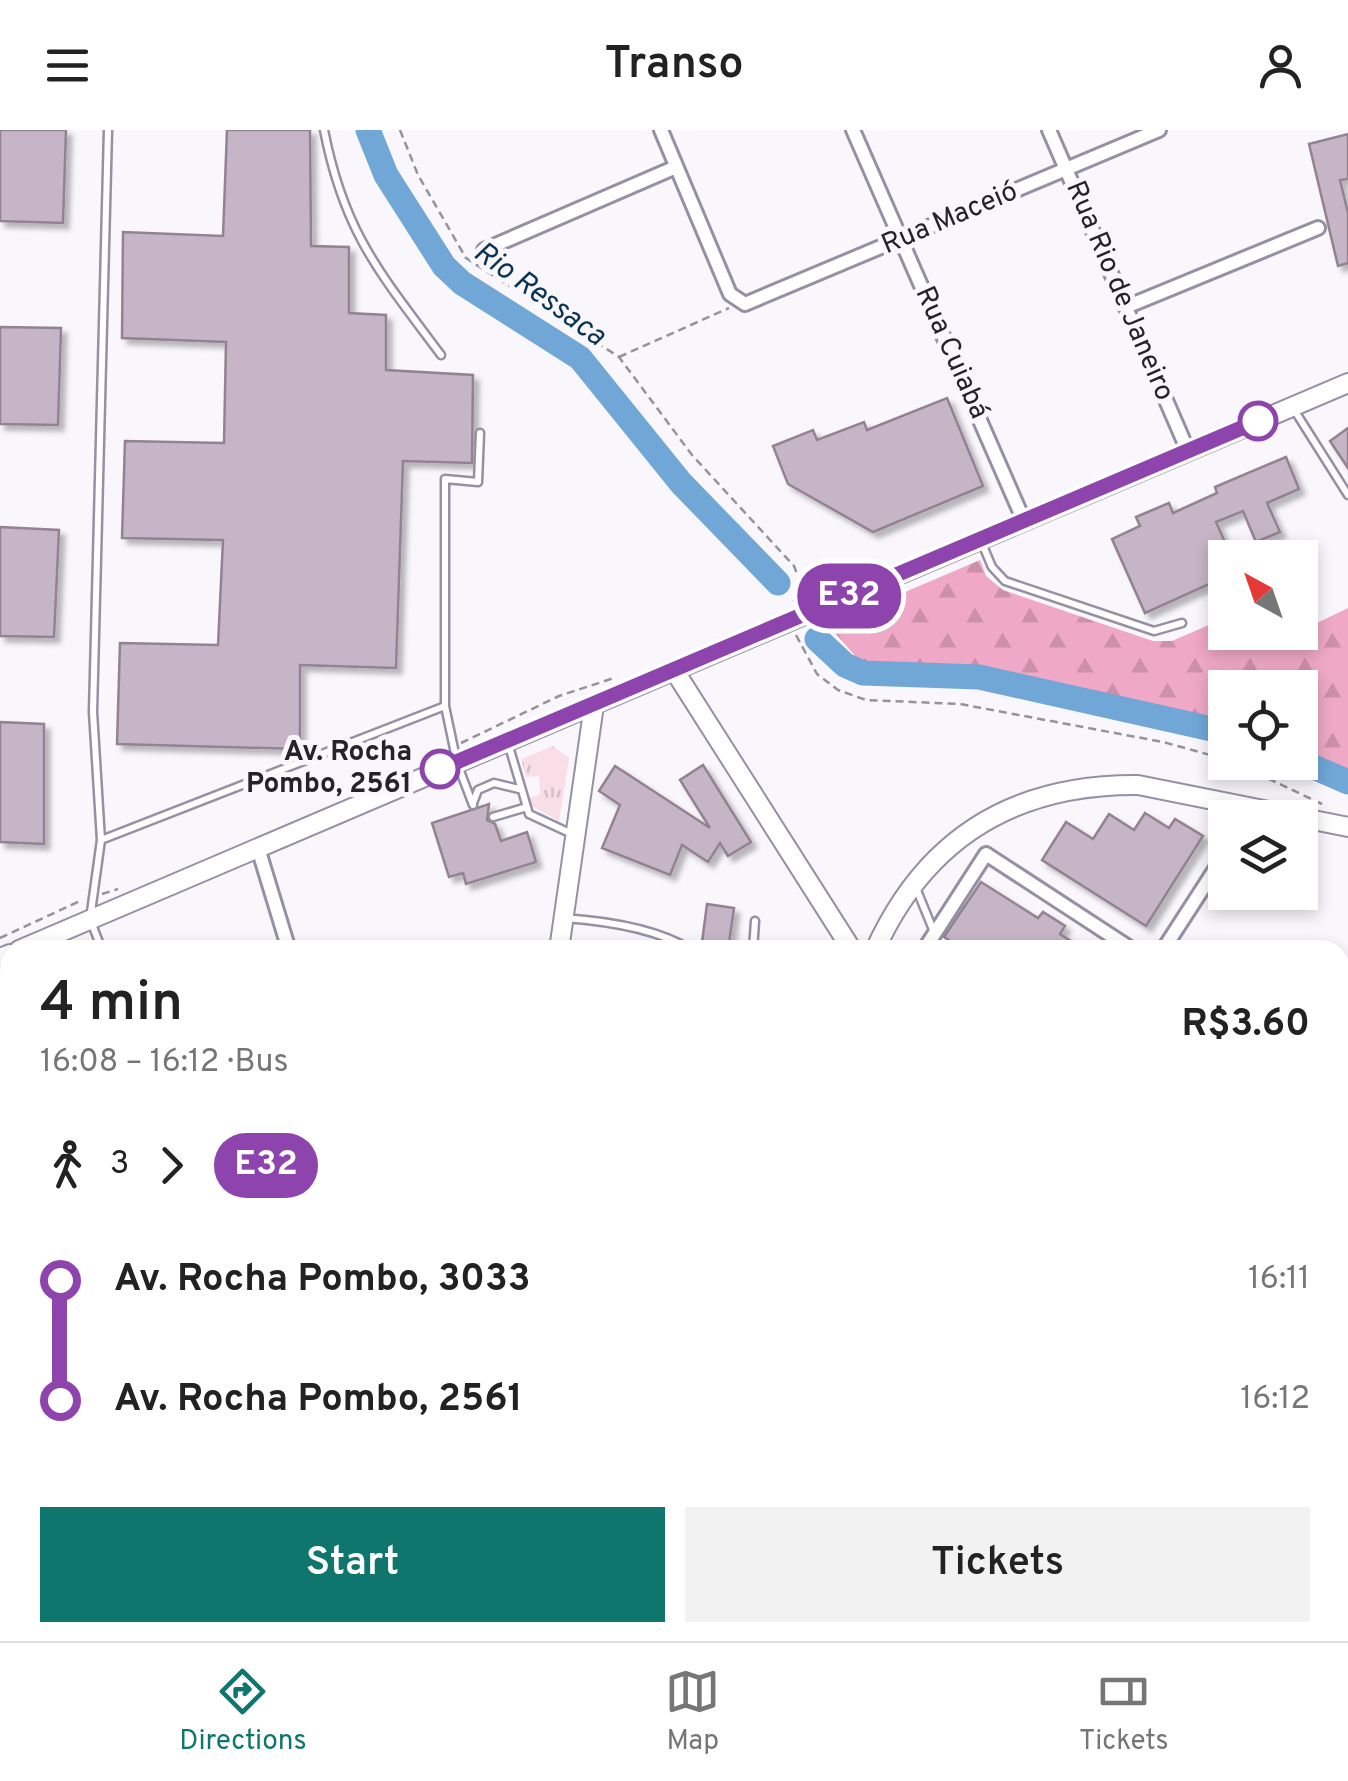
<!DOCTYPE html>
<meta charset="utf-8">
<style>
:root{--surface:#fff;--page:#f2f2f2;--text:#222;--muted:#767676;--line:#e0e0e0;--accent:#0f766e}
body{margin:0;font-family:Overpass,sans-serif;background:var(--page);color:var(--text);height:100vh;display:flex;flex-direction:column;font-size:38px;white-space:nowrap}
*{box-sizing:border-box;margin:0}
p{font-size:32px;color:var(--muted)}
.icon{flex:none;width:55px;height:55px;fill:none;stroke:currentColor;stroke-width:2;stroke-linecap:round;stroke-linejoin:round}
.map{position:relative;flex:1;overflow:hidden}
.details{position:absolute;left:0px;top:810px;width:1350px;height:702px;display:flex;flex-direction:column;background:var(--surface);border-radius:30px 30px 0 0;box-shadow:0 5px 15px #0003}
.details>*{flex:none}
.badge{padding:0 20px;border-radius:32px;font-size:35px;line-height:65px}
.needle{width:65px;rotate:320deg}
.controls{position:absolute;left:1208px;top:410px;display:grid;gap:20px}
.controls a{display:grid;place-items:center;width:110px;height:110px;border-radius:0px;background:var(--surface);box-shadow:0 5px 15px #0003;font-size:50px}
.map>.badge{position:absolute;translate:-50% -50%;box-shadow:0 0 0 5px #fff}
.legs{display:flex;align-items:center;gap:15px;height:110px;padding:0 40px;font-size:32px}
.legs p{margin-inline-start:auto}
.head{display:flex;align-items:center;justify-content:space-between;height:170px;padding:0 40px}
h1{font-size:55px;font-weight:600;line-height:75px}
.button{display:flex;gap:20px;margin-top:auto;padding:20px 40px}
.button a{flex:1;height:115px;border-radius:0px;background:var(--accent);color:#fff;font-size:40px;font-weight:600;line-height:115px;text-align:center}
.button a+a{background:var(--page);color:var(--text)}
ul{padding:0 40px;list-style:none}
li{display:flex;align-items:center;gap:35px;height:120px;font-size:38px}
li i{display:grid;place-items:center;width:15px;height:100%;margin:0 12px;background:currentColor}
li i::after{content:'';width:25px;height:25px;margin:-12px;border:8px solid;border-radius:50%;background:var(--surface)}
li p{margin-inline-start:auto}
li:first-child i{background:linear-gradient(#0000 50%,currentColor 0)}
li:last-child i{background:linear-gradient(currentColor 50%,#0000 0)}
header{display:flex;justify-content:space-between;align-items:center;height:130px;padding:0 40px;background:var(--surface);font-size:45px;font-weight:600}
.menu{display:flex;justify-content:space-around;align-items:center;height:140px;border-top:2px solid var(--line);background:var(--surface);font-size:28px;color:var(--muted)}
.menu a{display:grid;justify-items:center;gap:5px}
.menu .current{color:var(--accent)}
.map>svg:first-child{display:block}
</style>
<header><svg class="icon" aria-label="menu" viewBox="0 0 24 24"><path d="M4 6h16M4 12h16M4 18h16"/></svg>Transo<svg class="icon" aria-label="person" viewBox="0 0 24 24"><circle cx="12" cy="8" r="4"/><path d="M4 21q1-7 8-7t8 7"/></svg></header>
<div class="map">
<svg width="1348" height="1511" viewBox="0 0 1348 1511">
<defs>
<pattern id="grass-tufts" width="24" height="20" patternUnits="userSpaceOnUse" patternTransform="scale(2.5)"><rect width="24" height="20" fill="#f9dee8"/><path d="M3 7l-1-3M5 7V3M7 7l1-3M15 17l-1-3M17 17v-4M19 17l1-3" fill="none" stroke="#d5bec7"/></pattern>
<pattern id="forest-firs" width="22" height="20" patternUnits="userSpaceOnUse" patternTransform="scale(2.5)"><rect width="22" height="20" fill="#efa8c6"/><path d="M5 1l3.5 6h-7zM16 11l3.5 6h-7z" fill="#cd90aa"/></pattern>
<filter id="shadow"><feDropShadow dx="5.5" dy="5.5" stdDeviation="2.5" flood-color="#0004"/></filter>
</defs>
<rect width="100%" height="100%" fill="#f9f7fc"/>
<!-- built -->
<path fill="#eee7ff" d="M 1340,1405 L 1348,1410 L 1348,1500 L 1340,1495 Z"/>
<!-- grass -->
<path fill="url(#grass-tufts)" d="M 553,616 L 569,628 L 559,691 L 530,675 L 528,668 L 540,665 L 539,646 L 526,647 L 521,629 Z"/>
<!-- forest -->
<path fill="url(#forest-firs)" d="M 980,430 L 986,446 L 1003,460 L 1153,511 L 1172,511 L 1225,488 L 1225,502 L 1279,503 L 1288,507 L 1348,478 L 1348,639 L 1300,622 L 1300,558 L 1225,558 L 1225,593 L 983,542 L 874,538 L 857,528 L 828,495 Z"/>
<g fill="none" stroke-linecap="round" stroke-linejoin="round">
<!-- river -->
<path stroke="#70a7d7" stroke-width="25" d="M 368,0 L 386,45 L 444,136 L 462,153 L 580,228 L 681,353 L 778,453
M 817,509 L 845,535 L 863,543 L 979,547 L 1225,602
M 1300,631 L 1348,652"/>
</g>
<!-- building -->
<path fill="#c6b5c6" stroke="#928292" stroke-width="2.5" filter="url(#shadow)" d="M 0,0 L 66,0 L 63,93 L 0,91 Z
M 227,0 L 310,0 L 311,116 L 349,117 L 349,183 L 386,185 L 386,240 L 473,245 L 472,333 L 403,331 L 396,538 L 300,535 L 300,619 L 117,614 L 120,513 L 218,515 L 223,410 L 122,408 L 125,311 L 224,313 L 226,212 L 122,208 L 123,102 L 223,106 Z
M 1348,4 L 1348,49 L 1340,50 L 1348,83 L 1348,133 L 1338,136 L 1309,14 Z
M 0,197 L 61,198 L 58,295 L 0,294 Z
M 947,268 L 983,356 L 873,402 L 788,354 L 773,316 L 813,300 L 817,310 L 864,292 L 867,300 Z
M 1348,298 L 1348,338 L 1330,311 Z
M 1286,327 L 1299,359 L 1267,373 L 1280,402 L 1256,412 L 1243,381 L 1216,392 L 1232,428 L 1225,428 L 1225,447 L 1145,483 L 1112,409 L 1140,396 L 1136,387 L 1169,373 L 1173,383 L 1217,363 L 1215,357 Z
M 0,397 L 59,400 L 54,507 L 0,506 Z
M 0,592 L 44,594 L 44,714 L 0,712 Z
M 703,635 L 751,712 L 728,726 L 720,713 L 708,732 L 682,715 L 670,745 L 602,718 L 620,675 L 599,661 L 615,636 L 710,698 L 680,650 Z
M 489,674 L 487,690 L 495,694 L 501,711 L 527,702 L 536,732 L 466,754 L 463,743 L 449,747 L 432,693 Z
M 1145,683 L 1169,698 L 1175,689 L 1203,706 L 1146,796 L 1042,730 L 1066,692 L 1093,709 L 1109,684 L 1134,700 Z
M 981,752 L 1038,788 L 1043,782 L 1065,796 L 1060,804 L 1085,820 L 944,820 L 950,811 L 944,807 Z
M 707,774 L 734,778 L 728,820 L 701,820 Z"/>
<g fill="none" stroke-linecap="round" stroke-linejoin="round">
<!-- lane casing -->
<g stroke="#9690a4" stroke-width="11">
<path id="lane" d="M 324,0 C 344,103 380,143 441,225
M 1293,278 L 1348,365
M 981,411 L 992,437 L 1005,451 L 1154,501 L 1182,493
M 445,576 L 445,349 L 478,352 L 480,303
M 508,613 L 529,684 L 572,704
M 473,673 L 478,660 L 494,653 L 519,659
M 493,687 L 527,677
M 101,710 L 445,576 L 457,633 L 473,675
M 916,758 L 934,802
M 564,788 C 606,791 657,798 691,820
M 102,820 L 90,789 L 101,710 L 93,582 L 108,0
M 753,820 L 755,791
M 0,952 L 10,949
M 350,1502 L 365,1511"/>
</g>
<!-- street casing -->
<g stroke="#9690a4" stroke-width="18">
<path id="street" d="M 661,0 L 730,164 L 745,174 L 1159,0
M 853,0 L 1024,391
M 1049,0 L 1188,321
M 484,120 L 676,37
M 1126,177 L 1318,98
M 258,718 L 289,820
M 924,820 L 986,724 L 1133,820
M 1163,820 L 1216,738
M 1340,950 L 1348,938
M 1340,1354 L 1348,1342
M 0,1421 L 10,1418
M 770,1502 L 775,1511
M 977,1511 L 982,1502
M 1238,1511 L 1244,1502"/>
</g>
<!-- secondary casing -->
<g stroke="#9690a4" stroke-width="22">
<path id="secondary" d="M 674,540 L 852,820
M 19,820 L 1348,253
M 559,820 L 594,575
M 875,820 C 926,707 1015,654 1138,655 L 1348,697
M 0,828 L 10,824
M 0,1166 L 10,1171
M 0,1196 L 10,1202
M 1340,1204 L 1348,1210
M 0,1278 L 10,1275
M 476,1502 L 489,1511
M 532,1502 L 545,1511
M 1324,1502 L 1337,1511
M 307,1511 L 312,1502"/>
</g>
<!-- highway casing -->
<g stroke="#9690a4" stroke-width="28">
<path id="highway" d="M 0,1049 L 10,1048
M 0,1083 L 10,1083
M 792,1502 L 805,1511
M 828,1502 L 841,1511"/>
</g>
<!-- path -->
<path stroke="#959399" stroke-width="2.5" stroke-dasharray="8 5" stroke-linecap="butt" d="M 400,0 L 418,45 L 466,128 L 619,227 L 692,325 L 794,436 L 801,454 L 793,471
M 619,227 L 729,178
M 796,505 L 817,544 L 838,560 L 866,570 L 960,574 L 1163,612 L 1225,629
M 461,613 L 559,566 L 614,548
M 1233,632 L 1322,674
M 102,764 L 118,759
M 0,808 L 80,771"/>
<!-- lane -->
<use href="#lane" stroke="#fff" stroke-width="6"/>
<!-- street -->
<use href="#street" stroke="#fff" stroke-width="12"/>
<!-- secondary -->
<use href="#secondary" stroke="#fff" stroke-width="18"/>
<!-- highway -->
<use href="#highway" stroke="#fff" stroke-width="22"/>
</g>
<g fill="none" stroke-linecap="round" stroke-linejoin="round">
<!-- line-1 casing -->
<g stroke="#fff" stroke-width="22">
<path id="line-1" d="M 440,639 L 1258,291"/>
</g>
<!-- line-1 -->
<use href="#line-1" stroke="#8e44ad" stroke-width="15"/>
</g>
<!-- markers -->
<g fill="#fff" stroke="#8e44ad" stroke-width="5">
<circle cx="1258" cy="291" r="18"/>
<circle cx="440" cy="639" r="18"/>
</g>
<g text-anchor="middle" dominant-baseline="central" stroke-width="10" stroke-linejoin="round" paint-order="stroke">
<!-- street labels -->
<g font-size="28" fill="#25222a" stroke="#f9f7fc">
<text transform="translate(950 89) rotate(-23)">Rua Maceió</text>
<text transform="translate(1119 161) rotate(67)">Rua Rio de Janeiro</text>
<text transform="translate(951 223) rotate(66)">Rua Cuiabá</text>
</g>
<!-- stop labels -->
<g font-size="28" font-weight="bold" fill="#25222a" stroke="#f9f7fc" text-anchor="end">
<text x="412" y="623">Av. Rocha<tspan x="412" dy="32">Pombo, 2561</tspan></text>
</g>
<!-- water labels -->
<g font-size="30" font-style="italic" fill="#083353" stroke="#f9f7fc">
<text transform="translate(539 165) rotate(36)">Rio Ressaca</text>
</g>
</g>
</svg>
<div class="controls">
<a><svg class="needle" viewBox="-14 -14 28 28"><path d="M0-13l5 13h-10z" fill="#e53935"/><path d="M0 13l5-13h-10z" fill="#767676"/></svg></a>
<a><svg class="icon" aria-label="locate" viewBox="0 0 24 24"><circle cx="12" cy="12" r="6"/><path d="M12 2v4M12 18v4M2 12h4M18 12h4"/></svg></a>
<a><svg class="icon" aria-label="layers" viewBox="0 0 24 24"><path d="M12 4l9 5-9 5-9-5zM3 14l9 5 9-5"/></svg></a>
</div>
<b class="badge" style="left:849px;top:466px;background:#8e44ad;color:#fff">E32</b>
<section class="details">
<div class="head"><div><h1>4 min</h1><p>16:08 – 16:12 · Bus</p></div><b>R$3.60</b></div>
<div class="legs"><svg class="icon" aria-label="walk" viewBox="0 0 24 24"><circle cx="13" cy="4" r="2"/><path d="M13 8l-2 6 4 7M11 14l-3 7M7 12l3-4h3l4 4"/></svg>3<svg class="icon" aria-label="forward" viewBox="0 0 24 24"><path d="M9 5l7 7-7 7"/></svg><b class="badge" style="background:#8e44ad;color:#fff">E32</b></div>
<ul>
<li><i style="color:#8e44ad"></i><b>Av. Rocha Pombo, 3033</b><p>16:11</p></li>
<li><i style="color:#8e44ad"></i><b>Av. Rocha Pombo, 2561</b><p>16:12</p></li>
</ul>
<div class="button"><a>Start</a><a>Tickets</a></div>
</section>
</div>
<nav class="menu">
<a class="current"><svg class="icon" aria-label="directions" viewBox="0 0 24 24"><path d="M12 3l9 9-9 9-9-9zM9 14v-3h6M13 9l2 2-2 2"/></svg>Directions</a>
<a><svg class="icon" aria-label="map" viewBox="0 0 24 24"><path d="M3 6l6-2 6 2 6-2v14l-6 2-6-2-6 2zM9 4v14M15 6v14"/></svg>Map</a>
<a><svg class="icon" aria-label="tickets" viewBox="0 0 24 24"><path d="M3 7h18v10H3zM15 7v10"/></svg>Tickets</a>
</nav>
